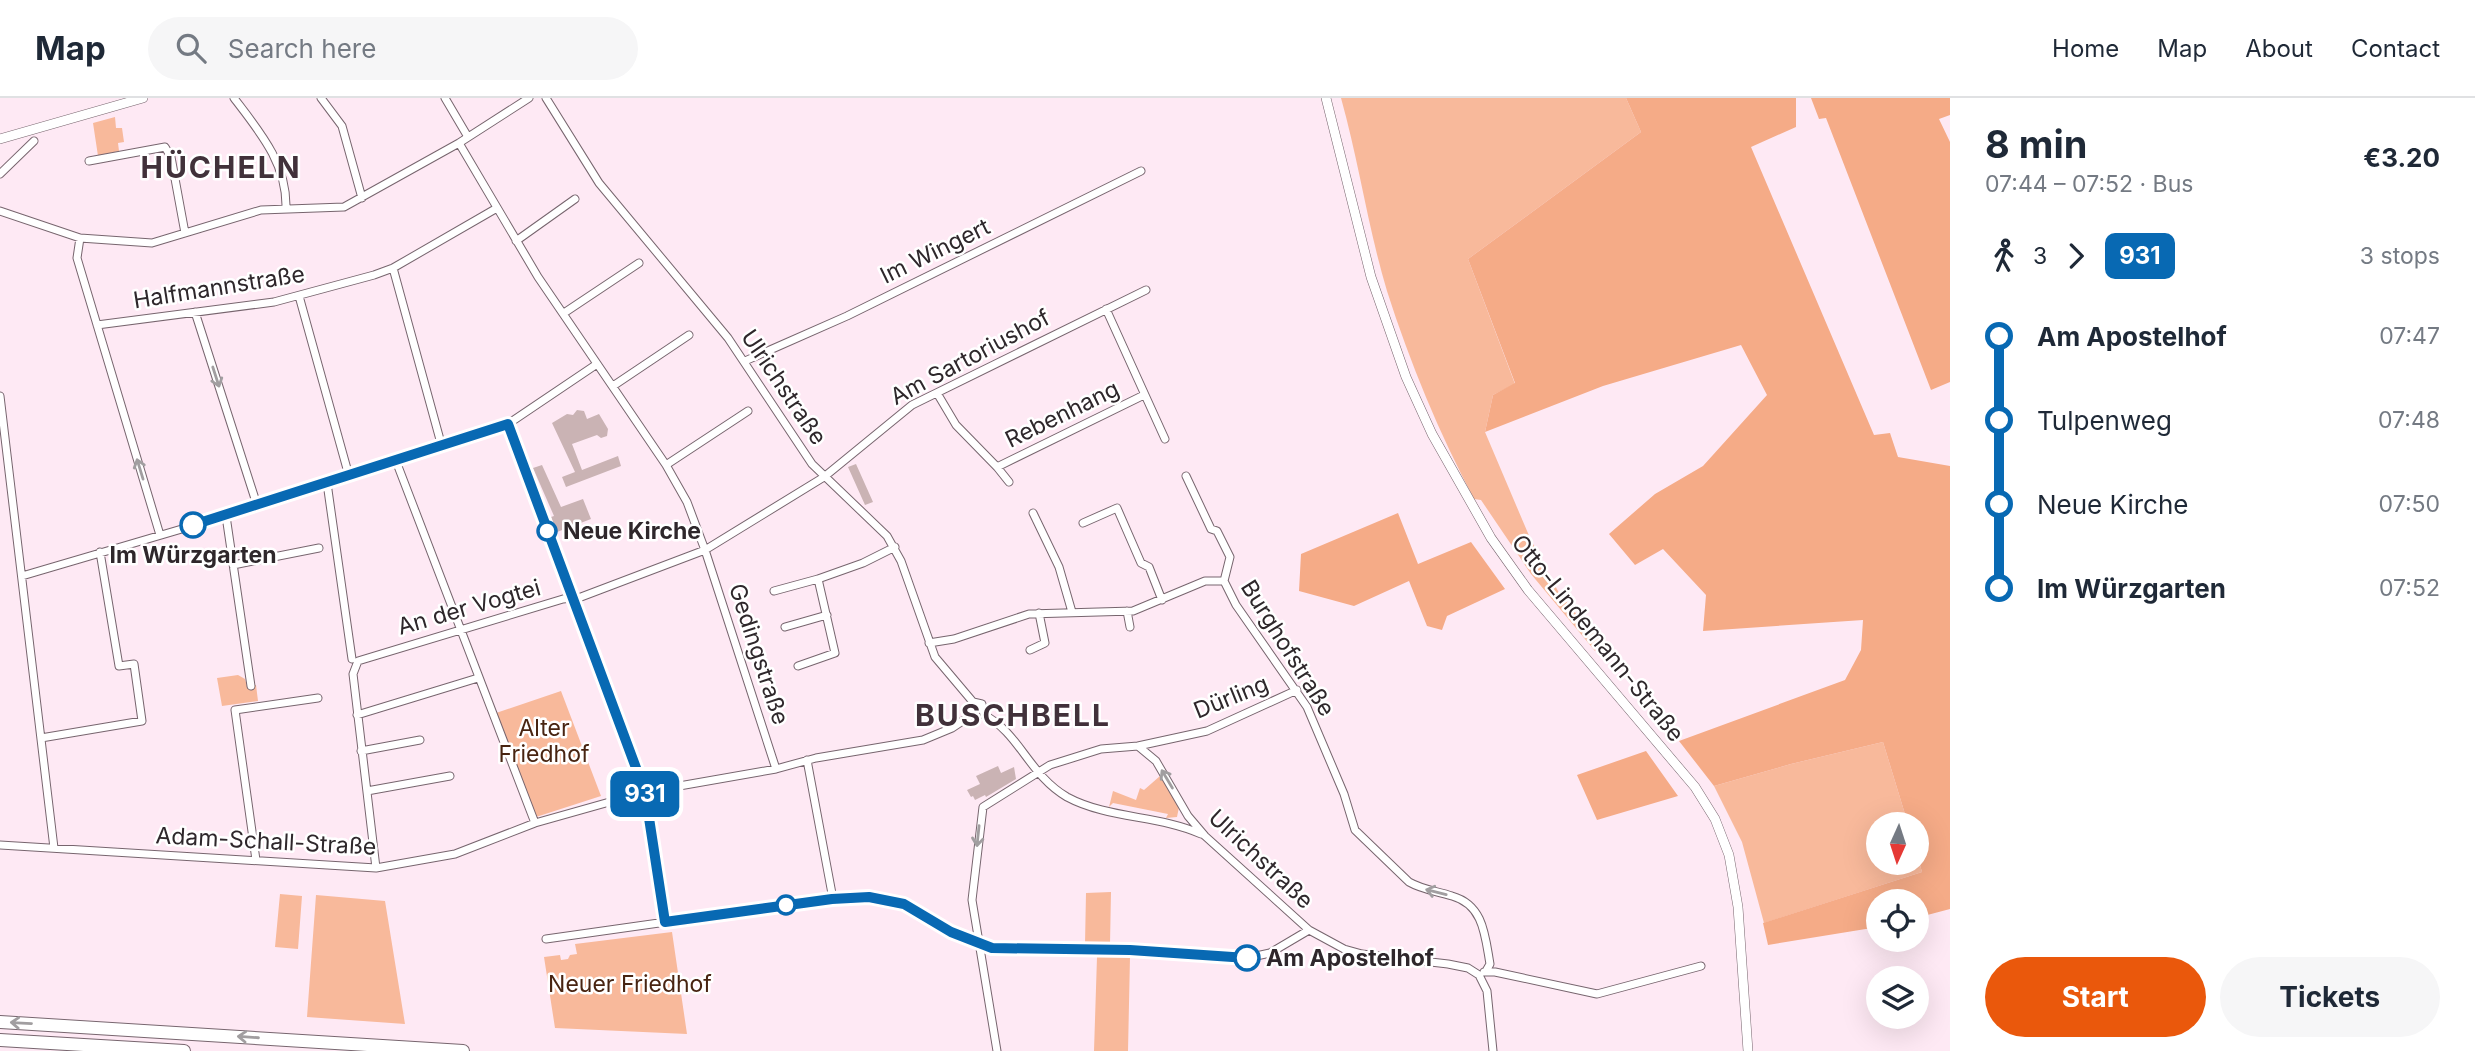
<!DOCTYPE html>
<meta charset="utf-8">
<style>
:root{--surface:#fff;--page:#f6f6f7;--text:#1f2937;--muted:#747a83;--line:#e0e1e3;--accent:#ea580c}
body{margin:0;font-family:Inter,sans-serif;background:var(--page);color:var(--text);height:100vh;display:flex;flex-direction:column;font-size:26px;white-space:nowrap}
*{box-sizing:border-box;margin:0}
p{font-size:23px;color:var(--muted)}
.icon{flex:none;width:38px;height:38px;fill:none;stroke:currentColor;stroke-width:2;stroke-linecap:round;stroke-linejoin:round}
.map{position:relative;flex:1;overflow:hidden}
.panel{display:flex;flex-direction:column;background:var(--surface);width:525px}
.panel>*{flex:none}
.badge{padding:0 14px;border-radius:10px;font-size:24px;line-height:46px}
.needle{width:46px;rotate:183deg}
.controls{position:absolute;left:1866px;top:714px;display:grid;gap:14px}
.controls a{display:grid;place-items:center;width:63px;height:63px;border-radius:50%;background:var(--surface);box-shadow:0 7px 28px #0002;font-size:35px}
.map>.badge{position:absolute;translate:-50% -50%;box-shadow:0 0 0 4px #fff}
.legs{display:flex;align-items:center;gap:10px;height:77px;padding:0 35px;font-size:23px}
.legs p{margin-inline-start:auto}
.summary{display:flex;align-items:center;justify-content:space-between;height:119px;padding:0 35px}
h1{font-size:38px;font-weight:700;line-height:52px}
.cta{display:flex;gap:14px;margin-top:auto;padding:14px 35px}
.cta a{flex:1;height:80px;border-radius:42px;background:var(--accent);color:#fff;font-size:28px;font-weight:700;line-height:80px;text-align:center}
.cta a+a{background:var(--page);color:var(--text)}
ul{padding:0 35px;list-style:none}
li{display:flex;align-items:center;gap:24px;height:84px;font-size:26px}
li i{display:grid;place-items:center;width:10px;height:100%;margin:0 9px;background:currentColor}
li i::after{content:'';width:18px;height:18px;margin:-9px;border:5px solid;border-radius:50%;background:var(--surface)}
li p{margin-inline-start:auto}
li:first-child i{background:linear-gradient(#0000 50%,currentColor 0)}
li:last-child i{background:linear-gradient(currentColor 50%,#0000 0)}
header{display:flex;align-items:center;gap:42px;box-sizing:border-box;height:98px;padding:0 35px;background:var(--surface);border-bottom:2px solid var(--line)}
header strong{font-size:33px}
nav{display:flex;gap:38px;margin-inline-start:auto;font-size:24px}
.search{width:490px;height:63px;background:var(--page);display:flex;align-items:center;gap:18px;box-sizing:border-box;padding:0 24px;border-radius:38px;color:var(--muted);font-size:26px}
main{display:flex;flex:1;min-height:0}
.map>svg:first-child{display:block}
</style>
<header>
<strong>Map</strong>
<div class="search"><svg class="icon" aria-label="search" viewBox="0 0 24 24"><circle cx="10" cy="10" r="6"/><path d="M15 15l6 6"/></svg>Search here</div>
<nav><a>Home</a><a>Map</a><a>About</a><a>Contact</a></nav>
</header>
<main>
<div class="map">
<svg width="1950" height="953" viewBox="0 0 1950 953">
<rect width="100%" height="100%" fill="#fee9f4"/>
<!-- green -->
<path fill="#f8b99b" d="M 1341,0 L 1626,0 L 1641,34 L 1468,161 L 1515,286 L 1493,297 L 1485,334 L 1530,440 L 1559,495 L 1588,530 L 1602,541 L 1595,553 L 1531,476 L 1481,402 L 1474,401 C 1439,335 1410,265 1387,193 C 1368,130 1359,64 1341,0 Z
M 115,19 L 116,30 L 122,30 L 124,44 L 118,45 L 119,53 L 98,58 L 93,25 Z
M 238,577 L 245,581 L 247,588 L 256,587 L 258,603 L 222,608 L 217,580 Z
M 561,593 L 601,698 L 536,719 L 496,615 Z
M 1883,644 L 1908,726 L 1878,726 L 1878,765 L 1916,765 L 1916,753 L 1922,774 L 1764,825 L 1742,744 L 1714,688 L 1791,666 Z
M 1160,678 L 1179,709 L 1177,719 L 1166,720 L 1168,716 L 1113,705 L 1109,709 L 1113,693 L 1136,702 L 1140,690 L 1144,692 Z
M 1111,794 L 1110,846 L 1085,846 L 1086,795 Z
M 280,796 L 302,798 L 298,851 L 275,849 Z
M 316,797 L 385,803 L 405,926 L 307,919 Z
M 672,834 L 687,936 L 555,930 L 544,859 L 560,857 L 561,862 L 568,861 L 570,857 L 577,856 L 575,846 Z
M 1097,859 L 1130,859 L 1128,953 L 1094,953 Z"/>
<!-- forest -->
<path fill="#f5ab87" d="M 1626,0 L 1796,0 L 1796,29 L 1751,49 L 1874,337 L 1890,335 L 1898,359 L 1950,368 L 1950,811 L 1916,820 L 1916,803 L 1878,803 L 1878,829 L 1768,847 L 1763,825 L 1922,774 L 1916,753 L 1916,726 L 1908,726 L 1883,644 L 1791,666 L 1714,688 L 1679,643 L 1845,582 L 1861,552 L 1863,522 L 1703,533 L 1706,497 L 1663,451 L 1635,467 L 1609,436 L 1655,396 L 1703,368 L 1767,297 L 1741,247 L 1603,288 L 1485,334 L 1493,297 L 1515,285 L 1468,161 L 1641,34 Z
M 1811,0 L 1950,0 L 1950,17 L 1939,21 L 1950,44 L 1950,284 L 1931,292 L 1826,20 L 1819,21 Z
M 1398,415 L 1418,466 L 1471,444 L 1505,491 L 1447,518 L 1442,532 L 1427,528 L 1409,483 L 1354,508 L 1299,493 L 1301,456 Z
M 1646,653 L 1678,698 L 1597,722 L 1577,677 Z"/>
<!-- building -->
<path fill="#cab3b4" d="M 577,312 L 584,313 L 587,321 L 599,316 L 608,331 L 607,338 L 601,340 L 597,337 L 572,346 L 582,372 L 618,358 L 621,368 L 566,389 L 562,379 L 575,374 L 552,325 L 567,316 L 573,317 Z
M 856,366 L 873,404 L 865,407 L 848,369 Z
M 542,367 L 561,409 L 583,401 L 591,421 L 557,434 L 551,419 L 554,418 L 533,370 Z
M 998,668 L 1001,675 L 1014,669 L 1016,681 L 986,699 L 985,697 L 975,702 L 973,698 L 971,699 L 967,692 L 980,686 L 976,678 Z"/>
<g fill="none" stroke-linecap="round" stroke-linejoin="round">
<!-- minor casing -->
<g stroke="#77656e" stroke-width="9">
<path id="minor" d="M 234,0 C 259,33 287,65 286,110
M 321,0 L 342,28 L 362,100
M 445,0 L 468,39
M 546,0 L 599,85 L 728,240 L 812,366 L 887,438 L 901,463 L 935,559 L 973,604
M 459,45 L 538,179 L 666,367 L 687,404 L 705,452 L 776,671
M 89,63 L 165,49 L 171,59 L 185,135
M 0,76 L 34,43
M 0,113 L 80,140 L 152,145 L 261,112 L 344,109 L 459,45 L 529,0
M 80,140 L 77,160 L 160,437
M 516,143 L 575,101
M 393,170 L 442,349
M 299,198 L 349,378
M 1106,211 L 1165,341
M 195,214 L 257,407
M 564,215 L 639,165
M 97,227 L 274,204 L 374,177 L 393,170 L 497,110
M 745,263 L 847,218 L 1141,73
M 613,288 L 689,237
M 937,295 L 956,327 L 997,369 L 1144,297
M 0,298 L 54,750
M 508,326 L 645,694 L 665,824
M 396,363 L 535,725
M 666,367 L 748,313
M 997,369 L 1009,384
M 1186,378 L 1211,431 L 1217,433 L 1230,459 L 1224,483
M 327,385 L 352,561
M 1033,415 L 1059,469 L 1072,514
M 226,418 L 251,588
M 1083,425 L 1117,410 L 1141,465 L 1149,469 L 1162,502
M 233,467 L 319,450
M 22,478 L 226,418 L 486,335 L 508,326 L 597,266
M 774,493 L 818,481
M 1127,513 L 1130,529
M 785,529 L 827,517
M 929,545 L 954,541 L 1029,516 L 1133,513 L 1205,483 L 1224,483 L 1236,507 L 1307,609 L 1344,696 L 1355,732 L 1409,784 C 1423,792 1437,793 1452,798 C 1484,807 1485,838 1490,866 L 1486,873
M 1030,552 L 1045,545 L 1039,515
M 798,568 L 835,555 L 818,481 L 863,465 L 895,449
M 973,604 L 982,606 L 984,617
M 357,617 L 478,580
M 984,617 C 1019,634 1029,677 1067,699 C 1108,721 1159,717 1201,736
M 41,640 L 142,623 L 134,566 L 119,568 L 100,454
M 1138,648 L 1207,633 L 1297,592
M 361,653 L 420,642
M 807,662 L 833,801
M 367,693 L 450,678
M 0,747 L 376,770 L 455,756 L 535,725 L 645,694 L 776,671 L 816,660 L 923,642 L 952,630 L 970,618
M 256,762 L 235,612 L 318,600
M 376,770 L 353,576 L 358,563 L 563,501 L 581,499 L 705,452 L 824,379 L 912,307 L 1146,192
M 546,841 L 786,807 L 869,799 L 904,806 L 951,834 L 992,850 L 1131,852 L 1247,860 L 1270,855 L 1309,832
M 1484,874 L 1495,874 L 1597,896 L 1701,868
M 997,953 L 972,802 L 983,709 L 1050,667 L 1101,651 L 1138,648 L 1156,663 L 1188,718 L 1205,738 L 1309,832 L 1344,851 L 1362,856 L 1448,866 L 1468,870 L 1479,877 L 1487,893 L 1493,953"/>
</g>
<!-- tertiary casing -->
<g stroke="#77656e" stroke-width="10">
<path id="tertiary" d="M 1326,0 L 1371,179 L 1406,279 L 1432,336 L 1491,440 L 1528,492 L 1695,689 L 1715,721 L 1729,757 L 1738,809 L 1748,953
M 0,41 L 143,0"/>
</g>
<!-- motorway casing -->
<g stroke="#77656e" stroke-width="14">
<path id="motorway" d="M 0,924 L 463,953
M 0,942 L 184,953"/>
</g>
<!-- minor -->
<use href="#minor" stroke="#fff" stroke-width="7"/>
<!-- tertiary -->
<use href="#tertiary" stroke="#fff" stroke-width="9"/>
<!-- motorway -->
<use href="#motorway" stroke="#fff" stroke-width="12"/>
</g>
<!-- one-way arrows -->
<defs><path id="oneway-shaft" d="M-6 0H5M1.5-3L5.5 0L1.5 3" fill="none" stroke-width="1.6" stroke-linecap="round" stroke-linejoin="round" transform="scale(1.75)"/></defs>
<g stroke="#a19ea0">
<use href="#oneway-shaft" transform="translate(216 279) rotate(72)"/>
<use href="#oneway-shaft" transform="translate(140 371) rotate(-107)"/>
<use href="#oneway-shaft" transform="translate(1167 681) rotate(-121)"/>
<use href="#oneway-shaft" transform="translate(978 738) rotate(96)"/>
<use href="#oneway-shaft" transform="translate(1436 794) rotate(-166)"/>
<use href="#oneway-shaft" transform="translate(21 925) rotate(-177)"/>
<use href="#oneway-shaft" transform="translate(248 939) rotate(-176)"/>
</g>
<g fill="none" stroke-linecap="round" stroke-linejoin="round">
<!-- line-1 casing -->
<g stroke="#fff" stroke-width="16">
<path id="line-1" d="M 193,427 L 508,326 L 645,694 L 665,824 L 832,801 L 869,799 L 904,806 L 951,834 L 992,850 L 1130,852 L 1247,860"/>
</g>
<!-- line-1 -->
<use href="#line-1" stroke="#0869b3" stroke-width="10"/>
</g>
<!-- markers -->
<g fill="#fff" stroke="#0869b3" stroke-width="3.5">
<circle cx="193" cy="427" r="12"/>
<circle cx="547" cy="433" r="9"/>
<circle cx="786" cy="807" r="9"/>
<circle cx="1247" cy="860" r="12"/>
</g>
<g text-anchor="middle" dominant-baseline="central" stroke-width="5" stroke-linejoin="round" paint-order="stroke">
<!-- street labels -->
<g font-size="23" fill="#2e272b" stroke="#fff">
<text transform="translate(935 153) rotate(-26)">Im Wingert</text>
<text transform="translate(219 189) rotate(-9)">Halfmannstraße</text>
<text transform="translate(970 259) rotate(-28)">Am Sartoriushof</text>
<text transform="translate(784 289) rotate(56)">Ulrichstraße</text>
<text transform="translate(1062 316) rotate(-26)">Rebenhang</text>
<text transform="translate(469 509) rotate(-16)">An der Vogtei</text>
<text transform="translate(1598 540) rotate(51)">Otto-Lindemann-Straße</text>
<text transform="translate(1288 550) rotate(58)">Burghofstraße</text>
<text transform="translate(759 556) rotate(72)">Gedingstraße</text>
<text transform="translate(1231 599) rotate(-22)">Dürling</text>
<text transform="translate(266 743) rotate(3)">Adam-Schall-Straße</text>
<text transform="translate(1261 761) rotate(43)">Ulrichstraße</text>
</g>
<!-- stop labels -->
<g font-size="23" font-weight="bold" fill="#2e272b" stroke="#fff" text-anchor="start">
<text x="563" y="433">Neue Kirche</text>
<text x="193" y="457" text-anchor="middle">Im Würzgarten</text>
<text x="1266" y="860">Am Apostelhof</text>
</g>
<!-- park labels -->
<g font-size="23" fill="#482411" stroke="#fff">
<text x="544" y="630">Alter<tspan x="544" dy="26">Friedhof</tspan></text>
<text x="630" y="886">Neuer Friedhof</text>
</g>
<!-- district labels -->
<g font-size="30" font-weight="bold" letter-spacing="2" fill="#41313a" stroke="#fff">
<text x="221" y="69">HÜCHELN</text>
<text x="1013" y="617">BUSCHBELL</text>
</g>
</g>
</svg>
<div class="controls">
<a><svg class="needle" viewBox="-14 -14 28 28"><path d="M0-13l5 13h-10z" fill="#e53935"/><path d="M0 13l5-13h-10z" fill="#747a83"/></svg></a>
<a><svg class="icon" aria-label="locate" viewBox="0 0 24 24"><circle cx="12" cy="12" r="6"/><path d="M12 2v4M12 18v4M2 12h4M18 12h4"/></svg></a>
<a><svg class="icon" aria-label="layers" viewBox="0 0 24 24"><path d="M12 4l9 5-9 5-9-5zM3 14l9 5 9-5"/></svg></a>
</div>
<b class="badge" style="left:645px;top:696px;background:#0869b3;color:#fff">931</b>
</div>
<section class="panel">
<div class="summary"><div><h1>8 min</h1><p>07:44 – 07:52 · Bus</p></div><b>€3.20</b></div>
<div class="legs"><svg class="icon" aria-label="walk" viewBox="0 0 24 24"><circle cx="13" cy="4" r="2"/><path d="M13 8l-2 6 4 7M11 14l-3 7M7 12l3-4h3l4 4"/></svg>3<svg class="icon" aria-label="forward" viewBox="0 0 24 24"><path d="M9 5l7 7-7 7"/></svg><b class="badge" style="background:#0869b3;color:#fff">931</b><p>3 stops</p></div>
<ul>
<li><i style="color:#0869b3"></i><b>Am Apostelhof</b><p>07:47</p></li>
<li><i style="color:#0869b3"></i><span>Tulpenweg</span><p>07:48</p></li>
<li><i style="color:#0869b3"></i><span>Neue Kirche</span><p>07:50</p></li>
<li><i style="color:#0869b3"></i><b>Im Würzgarten</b><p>07:52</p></li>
</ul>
<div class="cta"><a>Start</a><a>Tickets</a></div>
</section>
</main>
